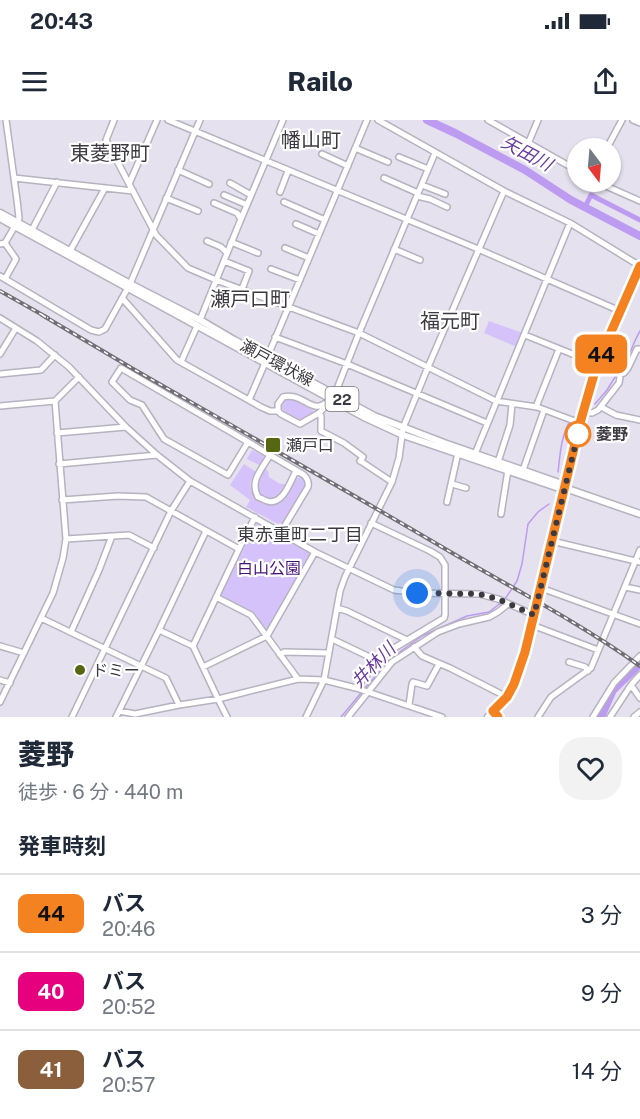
<!DOCTYPE html>
<html lang="ja">
<meta charset="utf-8">
<style>
:root{--surface:#fff;--page:#f2f2f3;--text:#1f2937;--muted:#747a83;--line:#e0e1e3}
body{margin:0;font-family:"Public Sans","Noto Sans JP",sans-serif;background:var(--page);color:var(--text);height:100vh;display:flex;flex-direction:column;font-size:22px;white-space:nowrap}
*{box-sizing:border-box;margin:0}
p{font-size:20px;color:var(--muted)}
.icon{flex:none;width:33px;height:33px;fill:none;stroke:currentColor;stroke-width:2;stroke-linecap:round;stroke-linejoin:round}
.map{position:relative;height:597px;overflow:hidden}
.panel{display:flex;flex-direction:column;background:var(--surface);flex:1}
.panel>*{flex:none}
.badge{padding:0 12px;border-radius:9px;font-size:21px;line-height:39px}
.needle{width:39px;rotate:164deg}
.fabs{position:absolute;left:567px;top:18px;display:grid;gap:12px}
.fabs a{display:grid;place-items:center;width:54px;height:54px;border-radius:50%;background:var(--surface);box-shadow:0 2px 4px #0004;font-size:30px}
.you{position:absolute;width:30px;height:30px;margin:-15px;border:4px solid #fff;border-radius:50%;background:#1a73e8;box-shadow:0 0 0 9px #1a73e833}
.map>.badge{position:absolute;translate:-50% -50%;box-shadow:0 0 0 3px #fff}
h2{padding:0 18px;font-size:22px;line-height:54px}
.round{display:grid;place-items:center;flex:none;width:63px;height:63px;border-radius:24px;background:var(--page)}
.head{display:flex;align-items:center;justify-content:space-between;height:102px;padding:0 18px}
h1{font-size:28px;font-weight:800;line-height:45px}
ul{padding:0;list-style:none}
li{display:flex;align-items:center;gap:18px;height:78px;padding:0 18px;border-top:2px solid var(--line)}
li div{flex:1}
li b{display:block;font-size:22px}
li em{font-style:normal}
li .badge{min-width:66px;font-weight:700;text-align:center}
.status{display:flex;justify-content:space-between;align-items:center;height:42px;padding:0 30px;background:var(--surface);direction:ltr}
.status svg{height:16px;fill:currentColor}
header{display:flex;justify-content:space-between;align-items:center;height:78px;padding:0 18px;background:var(--surface);font-size:27px;font-weight:800}
.map>svg:first-child{display:block}
</style>
<div class="status"><b>20:43</b><svg viewBox="0 0 49 12"><path d="M0 12V9h3v3zM5 12V6h3v6zM10 12V3h3v9zM15 12V0h3v12zM26 1h20v11H26zM47 4h2v5h-2z"/></svg></div>
<header><svg class="icon" aria-label="menu" viewBox="0 0 24 24"><path d="M4 6h16M4 12h16M4 18h16"/></svg>Railo<svg class="icon" aria-label="share" viewBox="0 0 24 24"><path d="M12 15V3M7 8l5-5 5 5M5 13v7h14v-7"/></svg></header>
<div class="map">
<svg width="640" height="597" viewBox="0 0 640 597">
<rect width="100%" height="100%" fill="#e5e1ee"/>
<!-- green -->
<path fill="#d6c2fa" d="M 489,201 L 523,213 L 517,227 L 484,213 Z
M 287,277 L 290,277 L 315,292 C 311,294 306,298 301,299 C 295,300 281,293 282,286 C 282,283 286,279 287,277 Z
M 252,330 L 264,336 L 263,341 L 259,345 L 247,339 Z
M 244,344 L 256,352 C 254,355 252,357 251,361 C 248,373 261,388 275,384 C 288,380 290,362 301,356 L 307,362 L 307,365 L 284,402 L 278,404 L 246,387 L 250,380 L 230,365 Z
M 265,348 L 268,351 L 269,357 L 280,364 L 286,364 C 279,379 273,384 258,373 L 257,363 Z
M 257,403 L 312,434 L 267,512 L 254,494 L 219,477 Z"/>
<g fill="none" stroke-linecap="round" stroke-linejoin="round">
<!-- stream -->
<path stroke="#bc9bf0" stroke-width="1.5" d="M 622,247 C 630,236 633,223 640,211
M 595,284 L 607,270 L 617,254
M 574,297 L 578,294
M 558,352 C 560,335 561,316 570,301
M 505,479 L 517,461 L 522,444 L 528,404 L 538,392 L 549,384
M 393,538 L 401,531 L 422,516 L 467,496 L 489,492 L 502,482
M 364,569 L 389,541
M 341,597 L 361,573"/>
<!-- canal -->
<path stroke="#bc9bf0" stroke-width="5" d="M 585,87 L 591,75 L 640,100"/>
<!-- river -->
<path stroke="#bc9bf0" stroke-width="8" d="M 427,0 L 455,13 L 525,50 L 571,80 L 640,116
M 601,597 L 613,570 L 640,544"/>
<!-- minor casing -->
<g stroke="#b6b2bf" stroke-width="8">
<path id="minor" d="M 6,0 L 17,80 L 19,98 L 18,102
M 114,0 L 106,20 L 156,115 L 188,148 L 216,160 L 359,213 L 496,281 L 537,287 L 580,303
M 168,0 L 478,129 L 620,191
M 378,0 L 504,71 L 570,103 L 640,146
M 488,0 L 578,51
M 633,0 L 640,3
M 528,24 L 538,0
M 355,28 L 388,42
M 607,28 L 622,0
M 322,34 L 348,46
M 399,37 L 428,49
M 178,50 L 209,64
M 14,58 L 133,71
M 384,58 L 418,73
M 597,62 L 640,81
M 230,63 L 251,75
M 129,64 L 157,0
M 422,65 L 445,74
M 280,72 L 288,51
M 224,75 L 247,85
M 417,76 L 430,79 L 447,87
M 166,78 L 198,91
M 284,82 L 325,100
M 214,83 L 237,93 L 241,99
M 296,104 L 319,114
M 32,110 L 57,62
M 207,121 L 221,127 L 227,133
M 231,122 L 258,133
M 5,123 L 15,106
M 0,124 L 5,123 L 16,139 L 5,159
M 285,128 L 309,138
M 394,129 L 420,140
M 70,131 L 105,68
M 224,141 L 249,151 L 242,169
M 271,149 L 300,160
M 0,156 L 91,210 L 99,212 L 105,209 L 130,164 L 200,0
M 122,178 L 177,240 L 261,287 L 270,291 L 278,291 L 281,294 L 300,304 L 319,293 L 333,279 L 359,213 L 435,33
M 0,198 L 37,221 L 69,247 L 126,307 L 157,335 L 190,361 L 315,432 L 394,470 L 417,473 L 479,474 L 498,479 L 534,495
M 200,200 L 241,99 L 283,0
M 525,215 L 597,244
M 275,217 L 347,244 L 487,303
M 0,234 L 16,208
M 267,238 L 367,0
M 181,242 L 197,206
M 121,248 L 248,322 L 228,355 L 164,319 L 142,285 L 130,280 L 112,262 Z
M 0,254 L 41,250 L 55,235
M 620,254 L 624,253 L 628,248 L 637,229 L 640,229
M 249,280 L 265,243
M 0,286 L 55,281 L 79,257
M 536,287 L 559,229
M 601,287 L 616,295 L 640,300
M 278,291 L 278,284 L 283,277 C 301,272 312,293 324,284
M 583,292 L 592,293 L 598,290 L 619,263 C 621,254 622,237 614,231 C 612,230 606,228 604,227
M 319,293 L 321,296 L 321,311 L 344,323 L 363,337 L 360,341 L 362,342 L 392,362
M 57,313 L 126,307
M 248,322 L 304,355 C 308,359 309,362 308,367 L 281,412
M 475,334 L 570,103
M 270,335 C 262,349 249,361 258,377 C 261,378 264,380 267,381 C 283,386 290,362 296,351
M 498,342 L 510,305 L 512,284
M 59,344 L 157,335
M 523,350 L 544,290
M 452,364 L 466,368
M 62,380 L 118,376 L 146,377 L 239,429 L 255,397
M 447,382 L 458,333
M 501,394 L 508,350
M 66,419 L 129,415 L 154,428
M 552,421 L 640,442
M 625,467 L 640,470
M 541,468 L 640,504
M 216,477 L 251,495 L 298,559
M 337,488 L 347,491 L 407,520
M 41,498 L 166,558 L 179,585 L 218,579 L 227,597
M 532,505 L 598,530
M 159,510 L 206,411
M 71,512 L 99,450 L 112,416
M 332,519 L 378,541
M 0,526 L 24,533
M 193,526 L 218,579 L 298,559 L 324,560 L 356,568 L 442,597
M 414,527 L 422,536 L 450,548 L 507,577
M 280,535 L 284,532 L 329,533
M 569,542 L 585,547 L 588,551
M 203,547 L 267,516 L 315,432
M 0,560 L 10,563
M 631,565 L 640,578
M 356,568 L 378,541 L 391,530 L 444,498 L 445,495 L 445,445 L 440,437 L 430,431 L 371,403
M 0,582 L 53,473 L 63,438 L 66,419 L 55,281
M 409,585 L 412,564 L 413,562 L 427,566 L 439,544
M 119,591 L 135,594 L 179,585
M 72,597 L 171,391 L 190,361
M 116,597 L 159,510 L 193,526 L 239,429
M 306,597 L 324,560 L 340,471 L 345,457 L 392,362 L 399,338 L 403,308 L 428,247 L 504,71
M 348,597 L 392,542 L 438,512 L 459,504 L 489,497 L 498,492 L 508,484
M 538,597 L 551,577 L 591,548 L 640,430
M 593,597 L 614,563 L 640,536
M 610,597 L 631,565 L 640,555
M 634,597 L 640,592"/>
</g>
<!-- major casing -->
<g stroke="#b6b2bf" stroke-width="9">
<path id="major" d="M 0,93 L 130,164 L 200,200 L 234,220 L 374,296 L 444,323 L 559,363 L 565,367
M 0,98 L 366,298 L 403,315 L 556,367 L 565,368 L 640,394
M 488,597 L 507,577 L 514,564 L 520,550 L 529,518 L 580,303 L 595,250 L 640,146"/>
</g>
<!-- minor -->
<use href="#minor" stroke="#fff" stroke-width="5"/>
<!-- major -->
<use href="#major" stroke="#fff" stroke-width="6"/>
<!-- rail casing -->
<g stroke="#716e76" stroke-width="4">
<path id="rail" d="M 0,171 L 48,198
M 42,195 C 73,213 104,232 135,250 C 238,309 340,367 442,427 C 508,466 577,501 640,546"/>
</g>
<!-- rail -->
<use href="#rail" stroke="#fff" stroke-width="1.5" stroke-dasharray="4.5" stroke-linecap="butt"/>
</g>
<g fill="none" stroke-linecap="round" stroke-linejoin="round">
<!-- line casing -->
<g stroke="#fff" stroke-width="14">
<path id="line" d="M 498,597 L 493,591 L 507,577 L 514,564 L 525,532 L 580,303 L 597,244 L 640,146"/>
</g>
<!-- line -->
<use href="#line" stroke="#f58220" stroke-width="9"/>
<!-- walk -->
<path stroke="#3c3a40" stroke-width="6" stroke-dasharray="0 10.8" d="M 417,473 L 479,474 L 498,479 L 534,495 L 578,314"/>
</g>
<!-- markers -->
<circle fill="#fff" stroke="#f58220" stroke-width="3" cx="578" cy="314" r="12"/>
<g fill="#566712" stroke="#fff" stroke-width="2">
<rect x="265" y="317" width="16" height="16" rx="3"/>
<circle cx="80" cy="550" r="6"/>
</g>
<g text-anchor="middle" dominant-baseline="central" stroke-width="4.5" stroke-linejoin="round" paint-order="stroke">
<!-- shield labels -->
<rect fill="#fff" stroke="#767579" stroke-width="1.5" x="325.5" y="267" width="33" height="24" rx="4.5"/>
<g font-size="15" font-weight="bold" fill="#3c3a40">
<text x="342" y="279">22</text>
</g>
<!-- street labels -->
<g font-size="16" fill="#3c3a40" stroke="#fff">
<text transform="translate(277 243) rotate(28)">瀬戸環状線</text>
</g>
<!-- stop labels -->
<g font-size="16" font-weight="bold" fill="#3c3a40" stroke="#fff" text-anchor="start">
<text x="596" y="314">菱野</text>
</g>
<!-- poi labels -->
<g font-size="16" fill="#3c3a40" stroke="#fff" text-anchor="start">
<text x="286" y="325">瀬戸口</text>
<text x="92" y="550">ドミー</text>
</g>
<!-- park labels -->
<g font-size="16" fill="#461376" stroke="#fff">
<text x="269" y="448">白山公園</text>
</g>
<!-- water labels -->
<g font-size="18" font-style="italic" fill="#683c9e" stroke="#fff">
<text transform="translate(527 33) rotate(28)">矢田川</text>
<text transform="translate(373 545) rotate(-46)">井林川</text>
</g>
<!-- neighbourhood labels -->
<g font-size="18" fill="#3c3a40" stroke="#fff">
<text x="300" y="414">東赤重町二丁目</text>
</g>
<!-- quarter labels -->
<g font-size="20" fill="#3c3a40" stroke="#fff">
<text x="311" y="20">幡山町</text>
<text x="110" y="33">東菱野町</text>
<text x="250" y="179">瀬戸口町</text>
<text x="450" y="201">福元町</text>
</g>
</g>
</svg>
<div class="fabs">
<a><svg class="needle" viewBox="-14 -14 28 28"><path d="M0-13l5 13h-10z" fill="#e53935"/><path d="M0 13l5-13h-10z" fill="#747a83"/></svg></a>
</div>
<div class="you" style="left:417px;top:473px"></div>
<b class="badge" style="left:601px;top:234px;background:#f58220;color:#111">44</b>
</div>
<section class="panel">
<div class="head"><div><h1>菱野</h1><p>徒歩 · 6 分 · 440 m</p></div><a class="round"><svg class="icon" aria-label="heart" viewBox="0 0 24 24"><path d="M12 20l-8-8c-3-5 5-10 8-4 3-6 11-1 8 4z"/></svg></a></div>
<h2>発車時刻</h2>
<ul>
<li><span class="badge" style="background:#f58220;color:#111">44</span><div><b>バス</b><p>20:46</p></div><em>3 分</em></li>
<li><span class="badge" style="background:#e6007e;color:#fff">40</span><div><b>バス</b><p>20:52</p></div><em>9 分</em></li>
<li><span class="badge" style="background:#8b5e3c;color:#fff">41</span><div><b>バス</b><p>20:57</p></div><em>14 分</em></li>
</ul>
</section>
